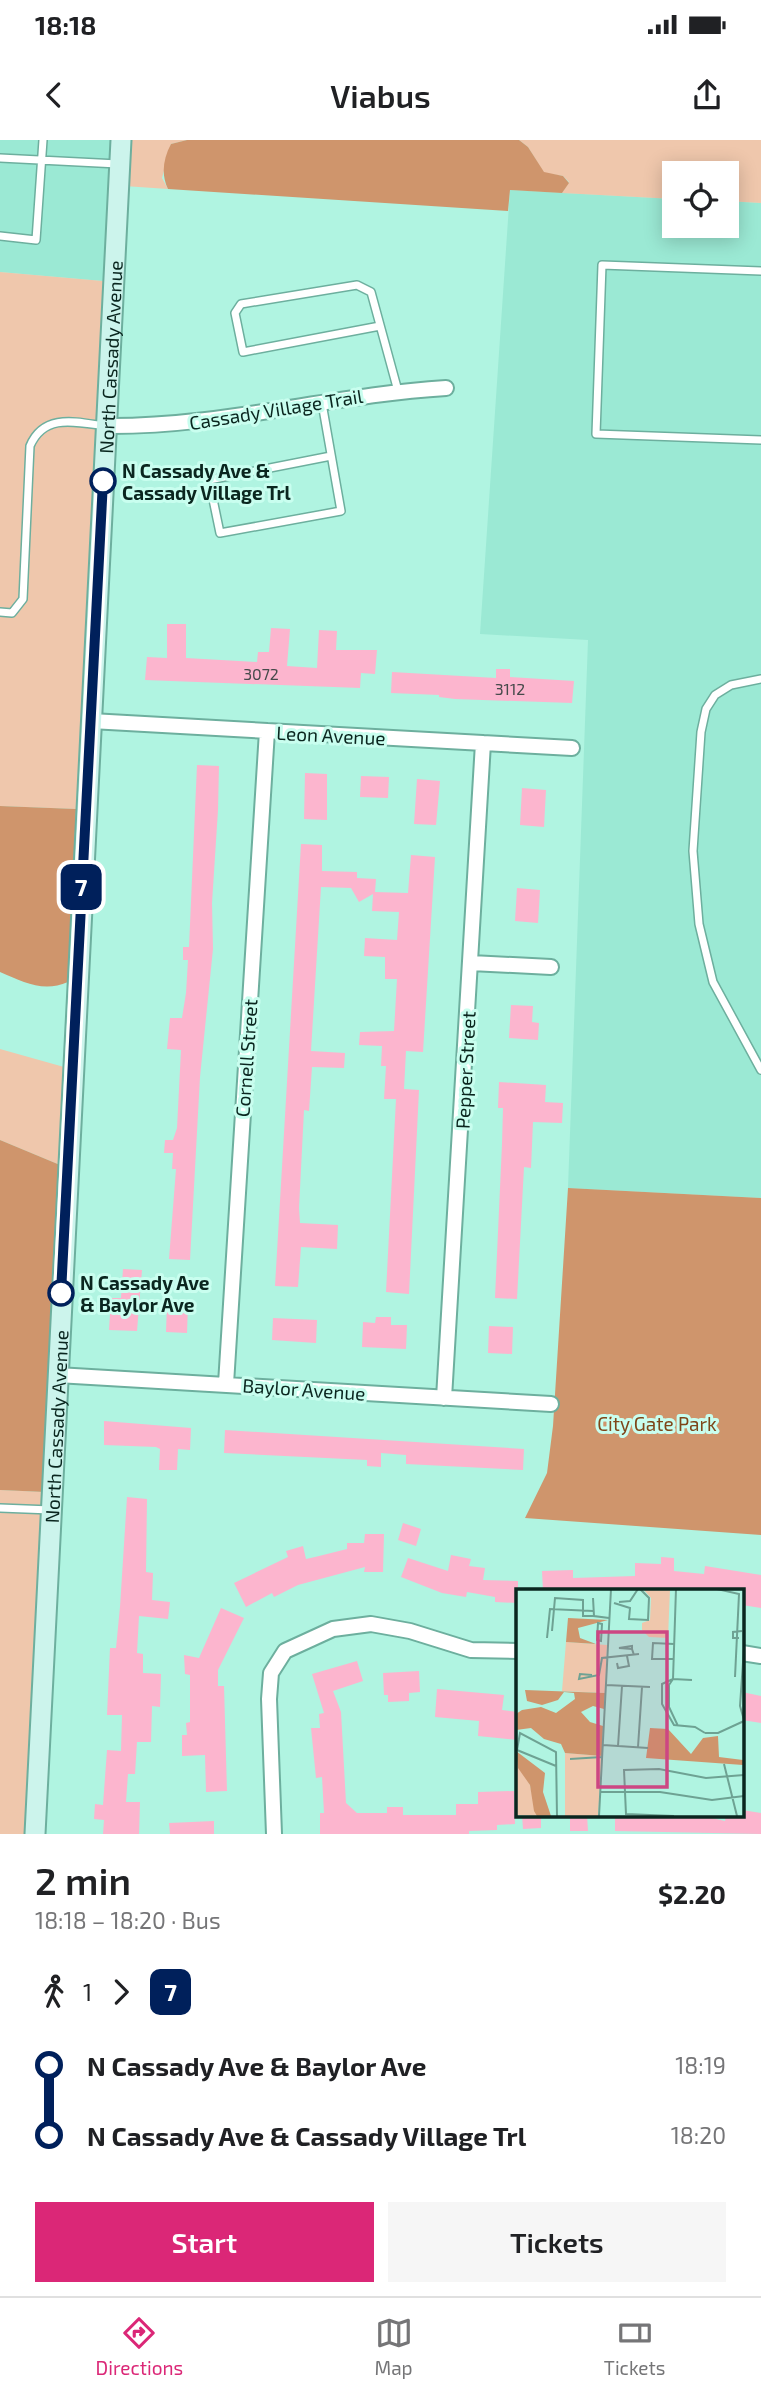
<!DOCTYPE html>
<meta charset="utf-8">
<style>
:root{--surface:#fff;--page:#f6f6f6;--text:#202124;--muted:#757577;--line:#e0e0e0;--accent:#db2777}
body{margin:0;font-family:"Exo 2",sans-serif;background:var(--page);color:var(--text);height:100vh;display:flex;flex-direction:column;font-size:26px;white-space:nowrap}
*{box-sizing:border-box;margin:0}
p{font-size:23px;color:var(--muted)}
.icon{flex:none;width:38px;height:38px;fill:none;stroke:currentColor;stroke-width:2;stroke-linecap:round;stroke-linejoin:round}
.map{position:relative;height:1694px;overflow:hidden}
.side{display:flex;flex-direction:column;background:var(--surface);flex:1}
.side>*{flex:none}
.badge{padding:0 14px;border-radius:10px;font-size:24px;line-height:46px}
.tools{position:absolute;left:662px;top:21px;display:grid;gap:14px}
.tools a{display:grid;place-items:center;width:77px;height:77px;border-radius:0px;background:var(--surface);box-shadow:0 4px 18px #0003;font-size:35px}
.map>.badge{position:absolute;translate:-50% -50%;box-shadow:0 0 0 4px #fff}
.legs{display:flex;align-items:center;gap:10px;height:77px;padding:0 35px;font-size:23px}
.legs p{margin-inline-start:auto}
.head{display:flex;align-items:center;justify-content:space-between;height:119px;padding:0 35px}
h1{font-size:38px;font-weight:600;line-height:52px}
.action{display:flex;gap:14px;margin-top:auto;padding:14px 35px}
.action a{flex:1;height:80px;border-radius:0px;background:var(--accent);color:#fff;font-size:28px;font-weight:600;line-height:80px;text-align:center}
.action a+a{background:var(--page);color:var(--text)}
ul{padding:0 35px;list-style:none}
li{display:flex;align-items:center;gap:24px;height:70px;font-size:26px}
li i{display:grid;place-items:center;width:10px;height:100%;margin:0 9px;background:currentColor}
li i::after{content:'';width:18px;height:18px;margin:-9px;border:5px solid;border-radius:50%;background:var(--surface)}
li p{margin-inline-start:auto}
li:first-child i{background:linear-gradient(#0000 50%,currentColor 0)}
li:last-child i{background:linear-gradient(currentColor 50%,#0000 0)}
.status{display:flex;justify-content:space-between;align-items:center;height:49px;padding:0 35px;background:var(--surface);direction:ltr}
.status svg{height:19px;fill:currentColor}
header{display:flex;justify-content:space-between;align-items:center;height:91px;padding:0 35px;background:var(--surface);font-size:32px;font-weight:600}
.tab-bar{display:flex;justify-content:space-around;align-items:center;height:98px;border-top:2px solid var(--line);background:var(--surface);font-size:19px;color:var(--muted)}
.tab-bar a{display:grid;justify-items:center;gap:4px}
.tab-bar .current{color:var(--accent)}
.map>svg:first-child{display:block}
</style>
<div class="status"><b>18:18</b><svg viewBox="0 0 49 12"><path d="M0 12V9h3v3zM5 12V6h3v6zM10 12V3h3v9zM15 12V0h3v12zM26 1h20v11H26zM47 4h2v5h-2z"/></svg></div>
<header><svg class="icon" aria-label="back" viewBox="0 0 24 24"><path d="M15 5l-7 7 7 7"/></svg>Viabus<svg class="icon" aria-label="share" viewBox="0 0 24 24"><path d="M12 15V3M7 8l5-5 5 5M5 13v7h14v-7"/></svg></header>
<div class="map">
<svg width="761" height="1694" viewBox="0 0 761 1694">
<rect width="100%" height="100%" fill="#b0f4e1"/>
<!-- built -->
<path fill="#9be9d4" d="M 0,0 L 126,0 L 124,46 L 108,45 L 103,141 L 0,132 Z
M 510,50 L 674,59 L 674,86 L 726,86 L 726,61 L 761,63 L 761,1058 L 568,1048 L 588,500 L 480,494 Z"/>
<!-- green -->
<path fill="#efc7ac" d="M 126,0 L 187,0 L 171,4 L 162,38 L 168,49 L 124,46 Z
M 519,0 L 761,0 L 761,63 L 726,61 L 726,33 L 674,33 L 674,59 L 562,53 L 569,42 L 563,36 L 544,33 L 528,7 Z
M 0,132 L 103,141 L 76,669 L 0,666 Z
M 0,909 L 64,927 L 60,1025 L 0,1000 Z
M 0,1350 L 45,1352 L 26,1694 L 0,1694 Z"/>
<!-- forest -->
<path fill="#cf956c" d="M 187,0 L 519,0 L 528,7 L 544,32 L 563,36 L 569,43 L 562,53 L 510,50 L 508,71 L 168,49 C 161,35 163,19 171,4 Z
M 0,666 L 76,669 L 68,842 C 43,853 24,842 0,832 Z
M 0,1000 L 60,1025 L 45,1352 L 0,1350 Z
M 568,1048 L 761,1058 L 761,1395 L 525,1378 L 547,1333 L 553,1286 Z"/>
<!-- building -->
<path fill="#fcb5ce" d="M 167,484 L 186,484 L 186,518 L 257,522 L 258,512 L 269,512 L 271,488 L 290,489 L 287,526 L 317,528 L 319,490 L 337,491 L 336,510 L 377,510 L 375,534 L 361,533 L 360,548 L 145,540 L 147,517 L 167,518 Z
M 496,529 L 510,529 L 510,537 L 574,541 L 572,563 L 455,559 L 439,557 L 439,555 L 391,553 L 392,532 L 496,538 Z
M 197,625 L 219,626 L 218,670 L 212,763 L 213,809 L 200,937 L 190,1120 L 169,1119 L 176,1029 L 172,1029 L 173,1013 L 164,1013 L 165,1000 L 173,1000 L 177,988 L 181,910 L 167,909 L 170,878 L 182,878 L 186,853 L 188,820 L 183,820 L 183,807 L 189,807 Z
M 305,633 L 327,634 L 327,680 L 304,679 Z
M 361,636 L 389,637 L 388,658 L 360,657 Z
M 417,639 L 440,641 L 436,685 L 414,684 Z
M 522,648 L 546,650 L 544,687 L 520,685 Z
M 301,704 L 322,705 L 322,731 L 357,732 L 357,738 L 376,739 L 375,752 L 408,753 L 411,715 L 435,717 L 423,912 L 406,911 L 404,949 L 419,950 L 409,1154 L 386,1152 L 396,959 L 384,959 L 386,926 L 381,926 L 382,906 L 359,905 L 360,892 L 394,891 L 397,839 L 385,839 L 385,817 L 364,816 L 365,798 L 397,800 L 399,772 L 372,771 L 373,754 L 359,762 L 351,748 L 321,747 L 311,911 L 345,913 L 344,928 L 312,927 L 309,971 L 304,970 L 299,1068 L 300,1083 L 338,1085 L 337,1109 L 301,1107 L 298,1147 L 275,1146 Z
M 517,748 L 540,750 L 538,783 L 515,781 Z
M 511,865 L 533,866 L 532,882 L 539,883 L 538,900 L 509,898 Z
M 499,942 L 546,945 L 545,962 L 563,963 L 562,983 L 533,982 L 531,1028 L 524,1027 L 517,1159 L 495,1158 L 502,1004 L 503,968 L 498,968 Z
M 123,1129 L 142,1130 L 137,1191 L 109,1190 L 111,1158 L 121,1158 Z
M 167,1163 L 188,1164 L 187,1193 L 166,1192 Z
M 376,1177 L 391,1177 L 391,1185 L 407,1185 L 406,1209 L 362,1207 L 363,1182 L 375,1183 Z
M 273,1178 L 317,1180 L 316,1203 L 272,1200 Z
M 489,1186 L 513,1187 L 512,1214 L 488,1213 Z
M 104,1281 L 191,1288 L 190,1310 L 178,1309 L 177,1330 L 159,1330 L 160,1309 L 156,1307 L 104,1305 Z
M 225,1290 L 524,1309 L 523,1330 L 406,1324 L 406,1315 L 381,1313 L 381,1327 L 367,1326 L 367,1320 L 224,1313 Z
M 127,1357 L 147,1359 L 146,1432 L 153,1433 L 152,1460 L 170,1462 L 168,1479 L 139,1476 L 137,1513 L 143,1514 L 143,1533 L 161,1534 L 160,1567 L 152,1566 L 151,1602 L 137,1602 L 135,1634 L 128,1634 L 126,1662 L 140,1662 L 139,1694 L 103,1694 L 104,1680 L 94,1679 L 95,1664 L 103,1665 L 107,1610 L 121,1611 L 122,1575 L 107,1575 L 110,1508 L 116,1508 L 120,1467 Z
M 403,1383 L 421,1389 L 416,1406 L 398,1400 Z
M 365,1394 L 384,1394 L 383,1432 L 364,1432 L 365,1427 L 298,1445 L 274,1457 L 272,1453 L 246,1467 L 234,1443 L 288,1417 L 286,1411 L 303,1406 L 306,1419 L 315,1417 L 347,1409 L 347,1403 L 364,1403 Z
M 451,1415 L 471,1419 L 469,1426 L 485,1428 L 483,1440 L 518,1441 L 518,1463 L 495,1462 L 495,1457 L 467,1452 L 466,1457 L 442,1453 L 401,1437 L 408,1418 L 448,1431 Z
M 661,1417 L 674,1418 L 674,1431 L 704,1434 L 705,1426 L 761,1435 L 761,1468 L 742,1465 L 742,1451 L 543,1451 L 542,1431 L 573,1430 L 573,1438 L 635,1436 L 635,1423 L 661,1424 Z
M 221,1468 L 244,1478 L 218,1530 L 218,1546 L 224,1546 L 227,1651 L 206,1652 L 205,1615 L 182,1616 L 182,1595 L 187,1595 L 186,1583 L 190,1582 L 190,1535 L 185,1534 L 184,1515 L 199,1518 Z
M 357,1521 L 363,1541 L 333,1551 L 341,1572 L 346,1663 L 357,1673 L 387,1673 L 387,1667 L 403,1667 L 403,1675 L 456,1675 L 456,1664 L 478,1664 L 478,1652 L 514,1651 L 515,1684 L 497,1685 L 497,1690 L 469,1691 L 469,1694 L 320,1694 L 320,1673 L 324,1673 L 322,1637 L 316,1638 L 311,1588 L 320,1588 L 319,1574 L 324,1573 L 312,1534 Z
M 419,1531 L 420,1552 L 409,1553 L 409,1561 L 388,1562 L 388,1555 L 384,1555 L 383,1533 Z
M 437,1549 L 504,1555 L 502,1570 L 518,1572 L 518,1600 L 478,1596 L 479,1581 L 435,1577 Z
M 742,1552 L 761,1556 L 761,1583 L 742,1580 Z
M 742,1670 L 761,1673 L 761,1694 L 615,1691 L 615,1675 L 698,1675 L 725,1681 L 726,1675 L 742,1675 Z
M 522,1675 L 541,1675 L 541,1688 L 523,1689 Z
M 570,1675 L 587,1675 L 588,1691 L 570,1691 Z
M 214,1681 L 214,1694 L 170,1694 L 169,1683 Z"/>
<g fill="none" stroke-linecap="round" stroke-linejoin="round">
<!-- service casing -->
<g stroke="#6daf9e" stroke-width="10">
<path id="service" d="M 0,18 L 118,24
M 0,96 L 36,100 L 43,0
M 761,131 L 602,125 L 596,294 L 761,300
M 380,186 L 243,212 L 235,173 L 241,164 L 357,145 L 371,152 L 398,251
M 322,263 L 341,371 L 220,393 L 209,340 L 331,316
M 0,472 L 12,473 L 23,459 L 30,306 C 44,273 76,282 105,286
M 761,539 L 731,545 L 715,555 L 706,569 L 701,592 L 693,711 L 699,784 L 713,842 L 761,930
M 0,1368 L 51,1370"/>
</g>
<!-- minor casing -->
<g stroke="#6daf9e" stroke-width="18">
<path id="minor" d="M 106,286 C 221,287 332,255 446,248
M 91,581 L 572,608
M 471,823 L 551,827
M 57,1235 L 551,1264
M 226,1244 L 267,591
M 444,1258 L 483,603
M 742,1513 L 761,1516
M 274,1694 L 269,1559 L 271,1533 L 285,1511 L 333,1489 L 371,1484 L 410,1491 L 471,1510 L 518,1511"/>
</g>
<!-- secondary casing -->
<g stroke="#6daf9e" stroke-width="23">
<g id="secondary">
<path id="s1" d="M 35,1694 L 121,0"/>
</g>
</g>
<!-- service -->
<use href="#service" stroke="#fff" stroke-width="7"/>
<!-- minor -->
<use href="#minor" stroke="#fff" stroke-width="14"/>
<!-- secondary -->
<use href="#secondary" stroke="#ccf4ec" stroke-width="19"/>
</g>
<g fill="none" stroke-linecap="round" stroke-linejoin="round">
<!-- line-1 casing -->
<g stroke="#fff" stroke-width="16">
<path id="line-1" d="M 61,1153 L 103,341"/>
</g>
<!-- line-1 -->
<use href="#line-1" stroke="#00205b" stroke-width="10"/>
</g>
<!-- markers -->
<g fill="#fff" stroke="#00205b" stroke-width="3.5">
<circle cx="103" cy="341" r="12"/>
<circle cx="61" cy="1153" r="12"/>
</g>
<g text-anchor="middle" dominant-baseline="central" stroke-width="6" stroke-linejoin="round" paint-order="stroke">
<!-- number labels -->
<g font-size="16" fill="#464a4b">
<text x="261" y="533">3072</text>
<text x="510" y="548">3112</text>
</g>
<!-- street labels -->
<g font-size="19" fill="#0a261f" stroke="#c9feef">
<text stroke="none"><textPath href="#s1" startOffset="1479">North Cassady Avenue</textPath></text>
<text transform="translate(276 269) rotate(-9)">Cassady Village Trail</text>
<text transform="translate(331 595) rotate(3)">Leon Avenue</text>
<text transform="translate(246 918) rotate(-86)">Cornell Street</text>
<text transform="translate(465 930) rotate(-87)">Pepper Street</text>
<text transform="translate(304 1249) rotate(4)">Baylor Avenue</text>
<text stroke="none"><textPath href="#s1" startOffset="408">North Cassady Avenue</textPath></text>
</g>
<!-- stop labels -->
<g font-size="19" font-weight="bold" fill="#0a261f" stroke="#c9feef" text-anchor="start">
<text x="122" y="330">N Cassady Ave &amp;<tspan x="122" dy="22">Cassady Village Trl</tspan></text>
<text x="80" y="1142">N Cassady Ave<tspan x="80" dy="22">&amp; Baylor Ave</tspan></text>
</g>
<!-- park labels -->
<g font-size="19" fill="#7e4619" stroke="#c9feef">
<text x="657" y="1283">City Gate Park</text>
</g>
</g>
<!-- overview -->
<g transform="translate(516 1449)">
<rect width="228" height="228" fill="#b0f4e1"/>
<path d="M 127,0 L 154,0 L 152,49 L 133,48 L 126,41 L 126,34 L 134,31 L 135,9 ZM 50,53 L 91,56 L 89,104 L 46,102 ZM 49,164 L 86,167 L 82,227 L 49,227 ZM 0,171 L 14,196 L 21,227 L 0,226 Z" fill="#efc7ac"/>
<path d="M 52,29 L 92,31 L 62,39 L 64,49 L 80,55 L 50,53 ZM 9,101 L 89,104 L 88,120 L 77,117 L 65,123 L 74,133 L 87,137 L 86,167 L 49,164 L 45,155 L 28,150 L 15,139 L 0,141 L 0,125 L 6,121 L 25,118 L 40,124 L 59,110 L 58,104 L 48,103 L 42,111 L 26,116 L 11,112 ZM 134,139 L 152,140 L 175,165 L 187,149 L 202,147 L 203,168 L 227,171 L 227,176 L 130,169 ZM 0,162 L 29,184 L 27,203 L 35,227 L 21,227 L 18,222 L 14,196 L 2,179 Z" fill="#cf956c"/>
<path fill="none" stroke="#6ea293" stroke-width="2" d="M 160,0 L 157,90 L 146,95 L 146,115 L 158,136 L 179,138 L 189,144M 201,0 L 223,5 L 219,88M 77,9 L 78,27 L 93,29M 103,13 L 114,12 L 122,0M 98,14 L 114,19 L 113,30 L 132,31 L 133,9 L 124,0M 82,34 L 86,35 L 85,52 L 81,51 ZM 36,42 L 39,9 L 67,11 L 67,27 L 78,27M 31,49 L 34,20 L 77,22M 223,49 L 217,49 L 217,43 L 226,42M 228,59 L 224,117 L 228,131M 116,60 L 103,59 L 116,57 L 116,60 L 118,66M 157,70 L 136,70 L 137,54 L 158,55M 101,74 L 102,79 L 113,77 L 111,67M 76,86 L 64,85 L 63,90 L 83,86 L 86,69 L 123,65M 90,96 L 134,98M 162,137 L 153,118 L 153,96 L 157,90 L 176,91M 189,144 L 202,144 L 228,132M 87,156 L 132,159M 102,157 L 106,97M 122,158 L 126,98M 1,161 L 4,144 L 40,163 L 41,227M 1,161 L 40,177M 54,170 L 86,168M 208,175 L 221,227M 85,203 L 144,203 L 196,211 L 228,207M 83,227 L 95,0M 158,227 L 110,225 L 108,181 L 143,180 L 190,189 L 228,186"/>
<path fill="#cd4683" fill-opacity="0.15" stroke="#cd4683" stroke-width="3.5" d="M 82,43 L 151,43 L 151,198 L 82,198 Z"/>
<rect width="228" height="228" fill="none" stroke="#0a261f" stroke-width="3.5"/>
</g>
</svg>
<div class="tools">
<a><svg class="icon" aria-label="locate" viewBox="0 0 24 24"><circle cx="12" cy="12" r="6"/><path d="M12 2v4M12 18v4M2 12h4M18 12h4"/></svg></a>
</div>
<b class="badge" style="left:81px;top:747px;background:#00205b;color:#fff">7</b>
</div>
<section class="side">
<div class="head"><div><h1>2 min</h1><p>18:18 – 18:20 · Bus</p></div><b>$2.20</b></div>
<div class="legs"><svg class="icon" aria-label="walk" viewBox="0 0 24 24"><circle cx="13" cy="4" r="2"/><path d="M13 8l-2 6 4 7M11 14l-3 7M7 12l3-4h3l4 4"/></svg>1<svg class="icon" aria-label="forward" viewBox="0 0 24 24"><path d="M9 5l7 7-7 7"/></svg><b class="badge" style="background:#00205b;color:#fff">7</b></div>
<ul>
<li><i style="color:#00205b"></i><b>N Cassady Ave &amp; Baylor Ave</b><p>18:19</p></li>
<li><i style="color:#00205b"></i><b>N Cassady Ave &amp; Cassady Village Trl</b><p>18:20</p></li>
</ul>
<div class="action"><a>Start</a><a>Tickets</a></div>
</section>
<nav class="tab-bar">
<a class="current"><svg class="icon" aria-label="directions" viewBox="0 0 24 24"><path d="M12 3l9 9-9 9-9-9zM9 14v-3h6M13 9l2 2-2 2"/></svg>Directions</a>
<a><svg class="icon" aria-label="map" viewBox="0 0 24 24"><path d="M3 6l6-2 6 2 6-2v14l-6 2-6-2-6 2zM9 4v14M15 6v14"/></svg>Map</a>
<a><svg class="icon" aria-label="tickets" viewBox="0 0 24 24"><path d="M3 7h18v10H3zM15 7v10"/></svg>Tickets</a>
</nav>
